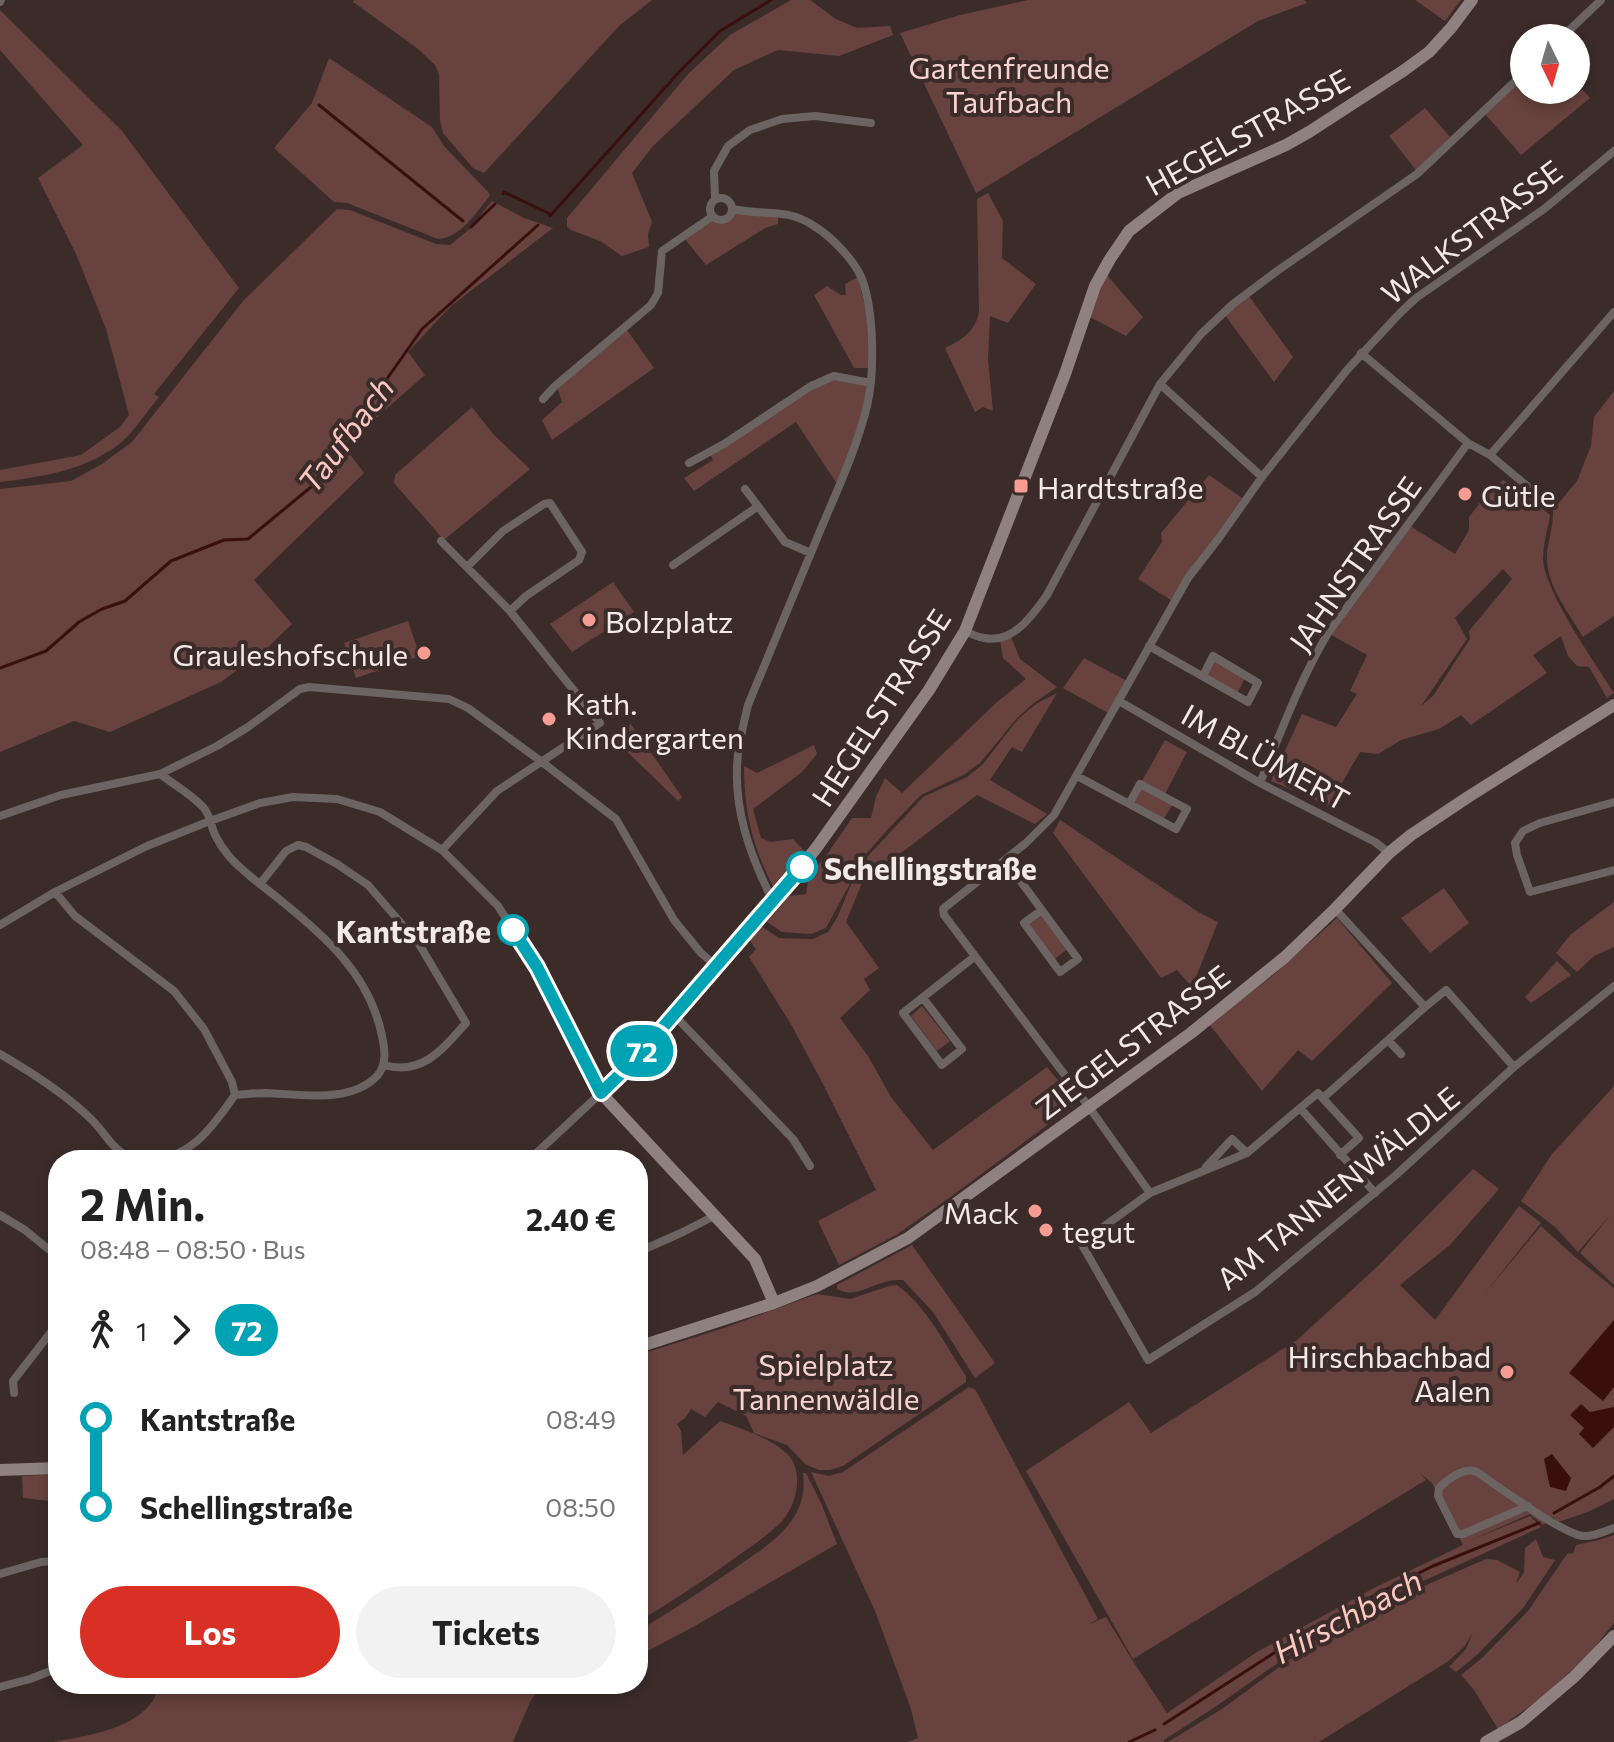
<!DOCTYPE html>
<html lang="de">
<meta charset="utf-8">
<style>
:root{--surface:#fff;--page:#f2f2f2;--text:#222;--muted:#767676;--accent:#d93025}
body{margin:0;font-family:Commissioner,sans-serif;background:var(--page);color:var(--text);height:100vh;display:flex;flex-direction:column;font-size:30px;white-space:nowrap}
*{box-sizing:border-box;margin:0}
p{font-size:26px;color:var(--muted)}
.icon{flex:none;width:44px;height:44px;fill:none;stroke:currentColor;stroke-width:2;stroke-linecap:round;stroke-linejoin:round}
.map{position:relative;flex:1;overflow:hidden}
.details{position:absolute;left:48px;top:1150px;width:600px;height:544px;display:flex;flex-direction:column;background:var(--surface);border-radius:32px;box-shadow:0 4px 12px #0003}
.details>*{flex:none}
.badge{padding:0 16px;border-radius:26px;font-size:28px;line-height:52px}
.needle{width:52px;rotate:175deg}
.tools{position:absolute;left:1510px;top:24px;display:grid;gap:16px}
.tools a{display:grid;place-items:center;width:80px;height:80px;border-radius:50%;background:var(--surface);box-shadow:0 4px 12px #0003;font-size:40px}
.map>.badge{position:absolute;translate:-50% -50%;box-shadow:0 0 0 4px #fff}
.legs{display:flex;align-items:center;gap:12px;height:88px;padding:0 32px;font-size:26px}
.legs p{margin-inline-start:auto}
.headline{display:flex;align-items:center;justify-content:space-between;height:136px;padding:0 32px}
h1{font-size:44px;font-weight:700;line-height:60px}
.cta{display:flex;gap:16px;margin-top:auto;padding:16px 32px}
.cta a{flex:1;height:92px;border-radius:48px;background:var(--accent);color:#fff;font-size:32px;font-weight:700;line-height:92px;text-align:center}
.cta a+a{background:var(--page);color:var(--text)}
ul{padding:0 32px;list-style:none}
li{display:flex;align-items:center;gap:28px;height:88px;font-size:30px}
li i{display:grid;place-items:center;width:12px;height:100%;margin:0 10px;background:currentColor}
li i::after{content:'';width:20px;height:20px;margin:-10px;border:6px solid;border-radius:50%;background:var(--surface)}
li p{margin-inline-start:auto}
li:first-child i{background:linear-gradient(#0000 50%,currentColor 0)}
li:last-child i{background:linear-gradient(currentColor 50%,#0000 0)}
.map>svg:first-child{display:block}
</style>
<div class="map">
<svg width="1614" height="1742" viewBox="0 0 1614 1742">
<rect width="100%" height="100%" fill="#3b2c2a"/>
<!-- green -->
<path fill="#67423e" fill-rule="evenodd" d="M 354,0 L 652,0 L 620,25 L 484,173 L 473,168 L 443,133 L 440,120 L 439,74 L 435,65 L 417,48 L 353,2 Z
M 791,0 L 810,0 L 836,19 L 857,28 L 890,26 L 893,35 L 839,56 L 778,50 L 734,70 L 653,146 L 632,173 L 652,222 L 648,234 L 649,247 L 622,256 L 600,241 L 571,230 L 567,227 L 567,218 L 689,73 L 730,35 Z
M 1028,0 L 1304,0 L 1307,3 L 1258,21 L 976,193 L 900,33 L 960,15 Z
M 1415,0 L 1461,0 L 1445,21 Z
M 0,10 L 122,131 L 239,288 L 154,394 L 159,397 C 147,411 136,429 123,441 C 88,470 43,477 0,482 L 0,470 L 81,455 L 120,427 L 129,415 L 106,329 L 76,254 L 38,178 L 83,145 L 0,50 Z
M 329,58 L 432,127 L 444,146 L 488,192 L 490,196 C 476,212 461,238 438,239 L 347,203 L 334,202 L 274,148 L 312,103 Z
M 1524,77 L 1524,90 L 1576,90 L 1576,83 L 1590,98 L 1521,155 L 1485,114 Z
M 1425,108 L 1450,137 L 1416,170 L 1389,136 Z
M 988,193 L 1003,221 L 1002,258 L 1036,284 L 1008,323 L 990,316 L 988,359 L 993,411 L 983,407 L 975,412 L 945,348 C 962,340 976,331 979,311 L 977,199 Z
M 492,201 L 524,218 L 553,228 L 451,306 L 408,352 L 425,375 L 344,446 L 364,473 L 254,580 L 292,624 L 267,648 L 221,682 L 110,732 L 74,721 L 0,752 L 0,489 L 71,481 L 102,464 L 132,442 L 243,301 L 337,209 L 350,210 L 436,244 L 450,245 L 476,224 L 482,213 Z
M 734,213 L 746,215 L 778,215 L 778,224 L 765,228 L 706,265 L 684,238 L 712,220 L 719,223 L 729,220 Z
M 1106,274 L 1143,317 L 1126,336 L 1088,316 Z
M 858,277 L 867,315 L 869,368 L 854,368 L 814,295 L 827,286 L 841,295 L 846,295 L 845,284 Z
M 1249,296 L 1293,357 L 1274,382 L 1225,315 Z
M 627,330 L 654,368 L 552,440 L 542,420 L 562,402 L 557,387 Z
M 834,376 L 871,383 L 839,487 L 796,422 L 694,491 L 684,478 L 713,460 L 709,452 Z
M 1614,391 L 1614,616 L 1583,637 C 1570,615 1548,587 1547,561 C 1546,544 1554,527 1553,510 L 1577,481 L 1591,446 L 1594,417 Z
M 472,407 L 493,434 L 530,469 L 444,540 L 394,483 L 395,475 Z
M 1209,475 L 1242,498 L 1172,601 L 1138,579 L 1162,542 L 1161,533 Z
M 1503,480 L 1523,492 L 1550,515 C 1548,529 1543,545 1543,559 C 1545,593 1595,662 1614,693 L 1607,698 L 1589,667 L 1577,666 L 1568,656 L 1561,636 L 1533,655 L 1547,673 L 1471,725 L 1461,715 L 1439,729 L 1401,740 L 1378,754 L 1360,752 L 1328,807 L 1310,797 L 1271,781 L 1302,714 L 1336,727 L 1357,694 L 1350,691 L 1367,655 L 1328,633 L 1407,524 L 1455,554 L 1469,530 L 1469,517 L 1482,500 ZM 1503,569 L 1512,579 L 1469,631 L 1470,639 L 1433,696 L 1421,706 L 1467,639 L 1455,618 Z
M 613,582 L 634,612 L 572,652 L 550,624 Z
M 408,621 L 420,656 L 356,678 L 344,643 Z
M 1011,637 L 1020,659 L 1057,687 L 1034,703 L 1017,718 L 981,762 L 965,774 L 921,795 L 889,828 L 866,854 L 826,928 L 811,934 L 782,932 L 767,922 L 789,896 L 806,894 L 809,876 L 828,853 L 852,818 L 871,818 L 876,797 L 885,778 L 902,793 L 997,702 L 1026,679 L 1003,658 L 1000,641 Z
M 1084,658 L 1127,681 L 1108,713 L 1063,688 Z
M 1214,659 L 1245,678 L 1237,694 L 1206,675 Z
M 1057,693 L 1022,752 L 1012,747 L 990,780 L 1047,814 L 1035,824 L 977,795 L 862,883 L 846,922 L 879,968 L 864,979 L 870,990 L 840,1018 L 868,1056 L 891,1097 L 933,1150 L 1047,1067 L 1077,1103 L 945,1201 L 896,1235 L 839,1265 L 818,1221 L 876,1190 L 824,1086 L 792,1026 L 749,957 L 756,949 L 747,937 L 758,924 L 779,938 L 813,939 L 828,932 L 837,918 L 852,882 L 868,856 L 923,797 L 967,777 L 983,764 L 1018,719 L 1036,704 Z
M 631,724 L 682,797 L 678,801 L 611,736 Z
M 1165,740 L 1187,752 L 1165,794 L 1142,781 Z
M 814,745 L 817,754 L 802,772 L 753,809 L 761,838 L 771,842 L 793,839 L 806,853 L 775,890 C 753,849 744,813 744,766 L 757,773 Z
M 1141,786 L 1173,804 L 1163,820 L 1132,803 Z
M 1060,820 L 1200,913 L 1218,922 L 1192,987 L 1177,970 L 1161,978 L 1053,833 Z
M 1444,888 L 1469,923 L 1430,953 L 1401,918 Z
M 1614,902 L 1614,947 L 1594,956 L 1577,972 L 1556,953 L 1570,935 Z
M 1041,915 L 1067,949 L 1055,959 L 1029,924 Z
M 1337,918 L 1392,983 L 1312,1061 L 1298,1050 L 1262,1091 L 1209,1024 L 1270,978 Z
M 1557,961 L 1571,975 L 1531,1003 L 1525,997 Z
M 922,1006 L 950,1041 L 937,1051 L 911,1016 Z
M 1614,1086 L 1614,1285 L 1580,1253 L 1611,1214 L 1578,1252 L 1555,1227 L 1521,1201 L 1552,1154 Z
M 1473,1169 L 1499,1189 L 1450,1245 L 1400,1285 L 1435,1320 L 1519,1206 L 1541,1223 L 1485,1293 L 1541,1226 L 1574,1256 L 1614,1288 L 1614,1499 L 1588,1512 L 1558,1522 L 1553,1517 L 1543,1525 L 1530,1514 L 1469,1541 L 1530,1516 L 1541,1527 L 1360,1610 L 1326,1629 L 1218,1705 L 1164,1740 L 1164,1742 L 907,1742 L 918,1738 L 911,1709 L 875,1611 L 811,1472 L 829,1476 L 843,1472 L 969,1387 L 975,1389 L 1098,1619 L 1087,1625 L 1106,1617 L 1131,1658 L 1167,1713 L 1257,1652 L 1372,1589 L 1463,1545 L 1432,1483 L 1420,1473 L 1426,1480 L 1133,1659 L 1026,1471 L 1129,1402 L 1151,1433 L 1297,1340 L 1378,1266 Z
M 912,1245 L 995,1363 L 975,1378 L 933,1312 L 903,1280 C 902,1280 890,1280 889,1281 C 872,1284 854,1299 837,1289 L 837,1285 Z
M 897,1285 C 928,1308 945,1345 966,1376 L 966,1382 L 843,1466 L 830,1470 L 819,1470 L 805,1464 L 787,1445 L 754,1433 L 746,1416 L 718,1402 L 705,1417 L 691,1409 L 685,1418 L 677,1424 L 681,1431 L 683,1455 L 720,1421 C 742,1429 769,1437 786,1453 C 805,1470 797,1503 783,1520 C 769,1535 751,1546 735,1558 C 703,1581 671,1602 638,1622 L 638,1355 L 724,1328 L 817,1294 L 850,1299 L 889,1286 Z
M 803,1473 L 806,1473 L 821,1503 L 837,1544 L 693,1627 L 638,1656 L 638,1631 C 670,1612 700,1592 731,1571 C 753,1555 777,1542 792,1520 C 802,1506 805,1490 803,1473 Z
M 58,1474 L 58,1502 L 23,1498 L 22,1476 Z
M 1614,1535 L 1614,1623 L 1589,1654 L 1545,1695 L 1498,1729 L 1474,1690 L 1461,1675 L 1482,1658 L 1528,1611 L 1567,1554 L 1573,1553 L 1576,1545 L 1599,1540 Z
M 1536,1539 L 1543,1557 L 1555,1560 L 1523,1608 L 1477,1655 L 1456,1672 L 1449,1667 L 1466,1649 L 1473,1632 L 1464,1647 L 1447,1662 L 1319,1742 L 1168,1742 L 1222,1709 L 1328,1631 L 1362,1613 L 1486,1559 L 1497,1560 L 1520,1572 L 1516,1584 L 1524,1572 L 1525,1548 Z
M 159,1684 L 542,1684 L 530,1702 L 513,1742 L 53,1742 C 85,1736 132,1730 152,1702 C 156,1697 157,1689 159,1684 Z"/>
<!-- water -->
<path fill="#3a0e0c" d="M 1614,1320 L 1614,1387 L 1603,1401 L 1569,1373 Z
M 1581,1404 L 1590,1412 L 1614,1407 L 1614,1427 L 1593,1448 L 1579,1434 L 1584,1428 L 1570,1415 Z
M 1552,1454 L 1571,1478 L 1566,1491 L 1550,1487 L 1544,1459 Z"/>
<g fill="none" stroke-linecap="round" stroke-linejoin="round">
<!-- stream -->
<path stroke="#3a0e0c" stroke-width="3" d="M 319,105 L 463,221
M 503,194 L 504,192 L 550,214
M 550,216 L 680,71 L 720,31 L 771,0
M 471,227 L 495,204
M 0,668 L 46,651 L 79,622 L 102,609 L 125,601 L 171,561 L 224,540 L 248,539 L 311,487 L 422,329 L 538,225
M 1554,1513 L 1600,1487 L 1614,1476
M 1164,1724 L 1291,1642 L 1375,1595 L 1433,1566 L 1539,1523
M 1129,1742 L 1155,1730"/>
<!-- street -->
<path stroke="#6c6463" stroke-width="8" d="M 0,2 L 1,0
M 1561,38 L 1601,0
M 1614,151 L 1544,209 L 1416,298 L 1400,313 L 1347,370 L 1262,477 L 1219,538 L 1188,578 L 1054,815 L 1026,843 L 943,909 L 944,915 L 1089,1107 L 1150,1193 L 1081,1243 L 1148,1360 L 1255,1292 L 1396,1175 L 1514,1067 L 1614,986
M710 209a11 11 0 1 1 22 0a11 11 0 1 1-22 0Z
M 715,199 L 714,171 L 728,146 L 750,130 L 782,119 L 815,116 L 871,123
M 732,209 C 763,216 786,207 814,226 C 831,236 855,261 862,279 C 874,311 875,373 867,406 C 855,455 832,501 813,548 C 791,600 770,653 748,705 C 744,722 740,738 738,755 C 732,806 750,856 773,901
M 1361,353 L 1468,443 L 1490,455 L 1614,312
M 1160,384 L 1262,477
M 543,399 L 555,386 L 651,305 L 658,293 L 662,251 L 713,216
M 1490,455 L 1539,496
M 689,463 L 724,444 L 811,386 L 834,376 L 871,383
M 745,489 L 785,542 L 811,553
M 441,541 L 510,611 L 600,723 L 497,791 L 442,850
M 673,565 L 757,507
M 467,567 L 503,531 L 544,504 L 550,503 L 582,552 L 579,560 L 526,596 L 510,611
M 965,631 C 971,634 978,637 984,638 C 1013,644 1033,615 1047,595 L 1160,384 L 1201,334 L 1233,304 L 1277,271 L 1417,174 L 1524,73
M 1149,646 L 1248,702 L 1258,683 L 1213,656 L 1203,676
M 1119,701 L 1260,783 L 1375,842 L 1389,853
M 160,774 L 217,746 L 248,727 L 300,689 L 309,687 L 449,699 L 468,708 L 542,762 L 616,819 L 674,920 L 701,953 L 715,965
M 1077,776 L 1176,829 L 1187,809 L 1140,784 L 1129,804
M 1260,783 C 1281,732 1300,680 1328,633 L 1468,443
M 1614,802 L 1540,823 L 1523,831 L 1515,843 L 1517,855 L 1530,892 L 1614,870
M 0,816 L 61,795 L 160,774 C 173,784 191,794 203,807 C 210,814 211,826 215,835 C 218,841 223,849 228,855 C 242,872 262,885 279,899 C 325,936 370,975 382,1036 C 385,1050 387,1065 377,1076 C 350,1104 300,1094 266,1093 C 256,1093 245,1094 235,1095
M 1005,860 L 1078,959 L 1060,972 L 1024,923 L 1042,910
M 260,884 L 286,851 L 298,845 L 306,847 L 337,864 L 368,885 L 419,944 L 466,1023 C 443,1049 422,1076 384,1065
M 55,892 L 75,916 L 174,991 L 204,1029 L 232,1082 L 235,1095
M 1335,909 L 1425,1007 L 1446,990 L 1514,1067
M 0,925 L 55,892 L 147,846 L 210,821 L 260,803 L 293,797 L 337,799 L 380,812 L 442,850 L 498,906 L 537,967 L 601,1093 L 529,1160
M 923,998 L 962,1049 L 942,1065 L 903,1013 L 974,957
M 674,1015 L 793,1139 L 810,1166
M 1388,1040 L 1401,1054
M 0,1054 C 31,1072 67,1095 92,1120 C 109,1137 113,1154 139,1160
M 1323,1098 L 1425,1007
M 1340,1155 L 1359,1138 L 1318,1093 L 1300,1108 L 1375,1193
M 156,1160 C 194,1154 214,1125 235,1095
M 1206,1167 L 1232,1139 L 1247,1153
M 1150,1193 L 1247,1153 L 1300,1108
M 0,1215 L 25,1230 L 58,1257
M 638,1252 L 683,1232 L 716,1215
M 14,1393 L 13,1381 L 58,1323
M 1528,1506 L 1463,1534 L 1457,1534 L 1438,1496 L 1439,1488 C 1448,1479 1465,1466 1477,1472 C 1499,1487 1561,1533 1583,1536 C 1593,1537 1605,1531 1614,1528
M 0,1574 L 41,1562 L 58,1561
M 0,1687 L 30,1679 L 58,1668"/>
<!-- secondary -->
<path stroke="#8e8180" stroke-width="12" d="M 774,1303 L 755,1259 L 601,1093 L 632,1063 L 674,1015 L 715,965 L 791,880 L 817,847 L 929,690 L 965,631 L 1065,374 L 1095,286 L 1110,259 L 1129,231 L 1178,193 L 1286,145 L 1309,132 L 1403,71 L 1429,52 L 1451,28 L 1472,0
M 638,1347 L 774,1303 L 817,1286 L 908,1238 L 1191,1033 L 1285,957 L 1335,909 L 1389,853 L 1411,835 L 1468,797 L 1614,705
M 0,1470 L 58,1468
M 1486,1742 L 1521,1722 L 1574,1677 L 1614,1636"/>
</g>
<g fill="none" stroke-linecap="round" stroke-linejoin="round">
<!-- line-1 casing -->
<g stroke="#fff" stroke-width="18">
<path id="line-1" d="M 513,930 L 537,967 L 601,1093 L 632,1063 L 802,867"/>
</g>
<!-- line-1 -->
<use href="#line-1" stroke="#00a3b4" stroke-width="12"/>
</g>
<!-- markers -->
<g fill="#f59c93" stroke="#3b2c2a" stroke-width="3">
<rect x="1013" y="478" width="16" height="16" rx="4"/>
<circle cx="1465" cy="494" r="8"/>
<circle cx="589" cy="620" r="8"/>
<circle cx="424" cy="653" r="8"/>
<circle cx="549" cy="719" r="8"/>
<circle cx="1035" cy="1211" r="8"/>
<circle cx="1046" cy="1230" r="8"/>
<circle cx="1507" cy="1372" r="8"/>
</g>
<g fill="#fff" stroke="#00a3b4" stroke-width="4">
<circle cx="802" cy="867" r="14"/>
<circle cx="513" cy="930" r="14"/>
</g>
<g text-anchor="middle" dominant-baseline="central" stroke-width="8" stroke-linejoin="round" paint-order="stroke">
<!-- park labels -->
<g font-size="30" fill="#f6d3cf" stroke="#3b2c2a">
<text x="1009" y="66">Gartenfreunde<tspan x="1009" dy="34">Taufbach</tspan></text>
<text x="826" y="1363">Spielplatz<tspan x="826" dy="34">Tannenwäldle</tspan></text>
</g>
<!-- street labels -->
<g font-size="30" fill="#f3e9e7" stroke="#3b2c2a">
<text transform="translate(1247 131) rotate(-29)">HEGELSTRASSE</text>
<text transform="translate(1471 231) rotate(-37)">WALKSTRASSE</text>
<text transform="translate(1354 563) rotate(-55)">JAHNSTRASSE</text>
<text transform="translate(880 707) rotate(-57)">HEGELSTRASSE</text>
<text transform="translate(1266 756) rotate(29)">IM BLÜMERT</text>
<text transform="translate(1132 1041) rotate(-37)">ZIEGELSTRASSE</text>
<text transform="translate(1337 1187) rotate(-39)">AM TANNENWÄLDLE</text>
</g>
<!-- poi labels -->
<g font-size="30" fill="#f3e9e7" stroke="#3b2c2a" text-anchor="start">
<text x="1037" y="486">Hardtstraße</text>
<text x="1481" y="494">Gütle</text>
<text x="605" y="620">Bolzplatz</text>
<text x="408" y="653" text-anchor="end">Grauleshofschule</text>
<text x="565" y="702">Kath.<tspan x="565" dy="34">Kindergarten</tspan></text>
<text x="1019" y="1211" text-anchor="end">Mack</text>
<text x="1062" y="1230">tegut</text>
<text x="1491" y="1355" text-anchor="end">Hirschbachbad<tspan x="1491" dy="34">Aalen</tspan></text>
</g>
<!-- stop labels -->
<g font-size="30" font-weight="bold" fill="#f3e9e7" stroke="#3b2c2a" text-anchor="start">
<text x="824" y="867">Schellingstraße</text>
<text x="491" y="930" text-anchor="end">Kantstraße</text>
</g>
<!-- water labels -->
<g font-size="32" font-style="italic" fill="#fbc7c1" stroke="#3b2c2a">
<text transform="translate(345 434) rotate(-53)">Taufbach</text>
<text transform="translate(1347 1615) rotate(-28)">Hirschbach</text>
</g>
</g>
</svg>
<div class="tools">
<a><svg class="needle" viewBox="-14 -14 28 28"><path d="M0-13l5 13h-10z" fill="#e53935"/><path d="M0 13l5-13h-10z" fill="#767676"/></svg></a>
</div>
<b class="badge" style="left:642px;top:1051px;background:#00a3b4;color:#fff">72</b>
<section class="details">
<div class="headline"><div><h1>2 Min.</h1><p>08:48 – 08:50 · Bus</p></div><b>2.40 €</b></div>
<div class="legs"><svg class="icon" aria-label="walk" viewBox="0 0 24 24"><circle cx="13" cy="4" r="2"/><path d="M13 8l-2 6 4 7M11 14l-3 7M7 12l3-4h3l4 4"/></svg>1<svg class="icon" aria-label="forward" viewBox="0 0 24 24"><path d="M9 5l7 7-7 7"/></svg><b class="badge" style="background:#00a3b4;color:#fff">72</b></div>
<ul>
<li><i style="color:#00a3b4"></i><b>Kantstraße</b><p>08:49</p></li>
<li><i style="color:#00a3b4"></i><b>Schellingstraße</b><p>08:50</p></li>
</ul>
<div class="cta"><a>Los</a><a>Tickets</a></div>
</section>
</div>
